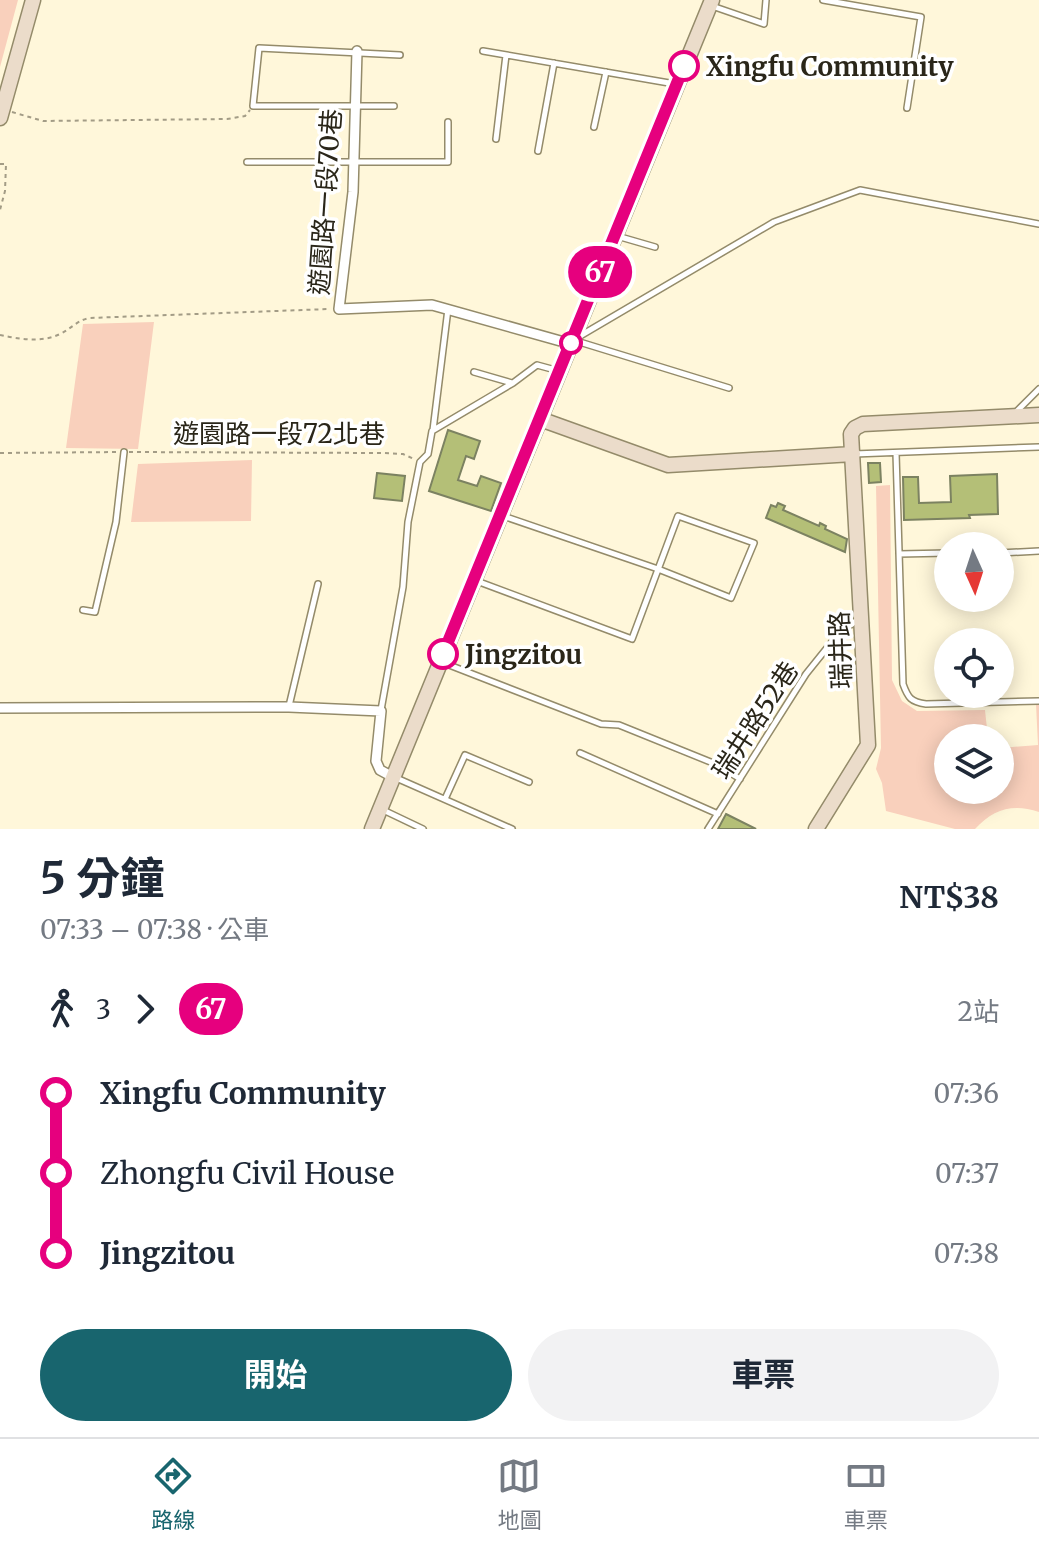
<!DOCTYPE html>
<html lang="zh-TW">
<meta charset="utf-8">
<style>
:root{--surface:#fff;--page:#f2f2f3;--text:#1f2937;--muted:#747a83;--line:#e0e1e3;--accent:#18656e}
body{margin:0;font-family:Merriweather,"Noto Sans TC",serif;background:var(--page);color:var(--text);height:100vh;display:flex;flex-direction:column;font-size:30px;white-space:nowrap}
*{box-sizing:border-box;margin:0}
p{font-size:26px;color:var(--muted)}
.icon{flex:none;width:44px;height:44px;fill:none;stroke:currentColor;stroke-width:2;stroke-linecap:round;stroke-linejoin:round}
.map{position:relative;height:829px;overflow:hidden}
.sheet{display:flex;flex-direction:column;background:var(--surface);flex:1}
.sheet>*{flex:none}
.badge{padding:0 16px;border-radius:26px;font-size:28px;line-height:52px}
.needle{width:52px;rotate:177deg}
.tools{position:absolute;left:934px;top:532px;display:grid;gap:16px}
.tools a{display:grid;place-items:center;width:80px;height:80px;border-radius:50%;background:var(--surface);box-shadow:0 4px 20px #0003;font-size:40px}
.map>.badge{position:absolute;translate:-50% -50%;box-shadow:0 0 0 4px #fff}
.legs{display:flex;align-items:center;gap:12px;height:88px;padding:0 40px;font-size:26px}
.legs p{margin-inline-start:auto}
.headline{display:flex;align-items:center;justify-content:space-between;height:136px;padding:0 40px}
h1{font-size:44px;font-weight:700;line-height:60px}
.button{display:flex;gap:16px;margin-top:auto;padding:16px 40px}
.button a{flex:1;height:92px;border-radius:48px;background:var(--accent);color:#fff;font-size:32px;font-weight:700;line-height:92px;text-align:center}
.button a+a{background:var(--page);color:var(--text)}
ul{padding:0 40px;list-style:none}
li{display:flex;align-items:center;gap:28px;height:80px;font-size:30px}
li i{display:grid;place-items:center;width:12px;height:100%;margin:0 10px;background:currentColor}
li i::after{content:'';width:20px;height:20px;margin:-10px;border:6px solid;border-radius:50%;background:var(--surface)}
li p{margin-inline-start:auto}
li:first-child i{background:linear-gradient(#0000 50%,currentColor 0)}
li:last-child i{background:linear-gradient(currentColor 50%,#0000 0)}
.dock{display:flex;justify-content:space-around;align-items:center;height:112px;border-top:2px solid var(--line);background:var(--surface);font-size:22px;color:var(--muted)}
.dock a{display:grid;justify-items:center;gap:4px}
.dock .on{color:var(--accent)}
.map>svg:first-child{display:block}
</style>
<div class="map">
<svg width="1039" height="829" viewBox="0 0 1039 829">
<rect width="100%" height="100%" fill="#fff7da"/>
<!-- green -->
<path fill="#f9d0bc" d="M 0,0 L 18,0 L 0,67 Z
M 154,322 L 138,449 L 66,448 L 83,324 Z
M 252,460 L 251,521 L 131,522 L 138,464 Z
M 890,485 L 892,680 L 902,701 L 917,711 L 985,710 L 988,738 L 948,738 L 948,790 L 1000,790 L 1000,748 L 1038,745 L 1036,704 L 1039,704 L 1039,812 C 1013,803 993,809 975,829 L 955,829 L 886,811 L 882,783 L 876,769 L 881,748 L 876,486 Z"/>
<!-- building -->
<path fill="#b4bf77" stroke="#7c8261" stroke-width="2" d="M 448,430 L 480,441 L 474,459 L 466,456 L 458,480 L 477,486 L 481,476 L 501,483 L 491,511 L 429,491 Z
M 868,463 L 880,463 L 881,482 L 869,483 Z
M 377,473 L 405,476 L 402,501 L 374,498 Z
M 997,474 L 998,514 L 969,515 L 970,518 L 904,520 L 903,477 L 918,477 L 919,503 L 951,502 L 950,476 Z
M 778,503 L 785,506 L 783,510 L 819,526 L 820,523 L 826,526 L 825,529 L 847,539 L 845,552 L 766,518 L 771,505 L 776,507 Z
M 726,814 L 756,829 L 718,829 Z"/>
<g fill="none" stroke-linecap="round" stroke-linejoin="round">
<!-- lane casing -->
<g stroke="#948b6a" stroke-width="8">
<path id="lane" d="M 823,0 L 921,17 L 907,108
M 712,6 L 764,24 L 766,0
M 483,51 L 675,84
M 394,106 L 253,106 L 259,48 L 400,55
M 594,127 L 606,72
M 496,139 L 506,55
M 538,151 L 554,63
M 247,162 L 448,162 L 448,122
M 617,236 L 655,247
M 580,336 L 774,222 L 860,190 L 1039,224
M 573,340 L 729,388
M 474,372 L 512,383
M 1017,411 L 1039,389
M 433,430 L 448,309
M 896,453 L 903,684 C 908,698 911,702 926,704 L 1039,701
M 854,454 L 1039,447
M 1000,553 L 1039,551
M 899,554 L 948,553
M 474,580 L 632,639 L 678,516 L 754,543 L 731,598 L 658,569 L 503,516
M 83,610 L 95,612 L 116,522 L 124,452
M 444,663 L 601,724 L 619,725 L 718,765 L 740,779
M 289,706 L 318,584
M 381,710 L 403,587 L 408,522 L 420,462 L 428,454 L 432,431 L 513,383 L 537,365 L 559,371
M 580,753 L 718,814
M 394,777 L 512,829
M 445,799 L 465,755 L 529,782
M 381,809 L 423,829
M 708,829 L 806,674 L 839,633 L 859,619"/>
</g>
<!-- street casing -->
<g stroke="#948b6a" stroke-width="12">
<path id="street" d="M 357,51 L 353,192 L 339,309 L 432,305 L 564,342 L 572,340
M 0,708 L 289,707 L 381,711 L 376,761 L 380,770 L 393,777"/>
</g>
<!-- secondary casing -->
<g stroke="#948b6a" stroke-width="17">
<path id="secondary" d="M 0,118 L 33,0
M 540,419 L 668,465 L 853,454
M 372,829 L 712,0
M 816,829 L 868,745 L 851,434 L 855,428 L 863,424 L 1039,415"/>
</g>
<!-- path -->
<path stroke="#a39c86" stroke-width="2" stroke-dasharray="4 4" stroke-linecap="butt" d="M 12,112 L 43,121 L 227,119 L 245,116 L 250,110
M 0,164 L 6,164 L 5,191 L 0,210
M 0,335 C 18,339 42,343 60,334 C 71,329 76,321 89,318 L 329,309
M 129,452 L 383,453 L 403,454 L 414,459
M 0,453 L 119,452"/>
<!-- lane -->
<use href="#lane" stroke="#fff" stroke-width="5"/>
<!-- street -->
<use href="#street" stroke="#fff" stroke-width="9"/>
<!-- secondary -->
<use href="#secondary" stroke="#ebdcca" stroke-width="14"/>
</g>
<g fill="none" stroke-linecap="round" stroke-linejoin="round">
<!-- line-1 casing -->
<g stroke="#fff" stroke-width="18">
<path id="line-1" d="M 443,654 L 684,66"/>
</g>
<!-- line-1 -->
<use href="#line-1" stroke="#e6007e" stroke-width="12"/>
</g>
<!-- markers -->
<g fill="#fff" stroke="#e6007e" stroke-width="4">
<circle cx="684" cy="66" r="14"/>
<circle cx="571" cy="343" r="10"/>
<circle cx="443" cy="654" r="14"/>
</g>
<g text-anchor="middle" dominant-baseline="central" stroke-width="7" stroke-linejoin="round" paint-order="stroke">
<!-- stop labels -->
<g font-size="26" font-weight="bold" fill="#2a2619" stroke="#fff" text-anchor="start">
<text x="706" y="66">Xingfu Community</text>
<text x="465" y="654">Jingzitou</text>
</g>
<!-- street labels -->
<g font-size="26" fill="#2a2619" stroke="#fff">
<text transform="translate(325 202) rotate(-86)">遊園路一段70巷</text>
<text x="279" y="433">遊園路一段72北巷</text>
<text transform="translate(840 650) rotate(-92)">瑞井路</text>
<text transform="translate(755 720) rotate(-57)">瑞井路52巷</text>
</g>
</g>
</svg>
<div class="tools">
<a><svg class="needle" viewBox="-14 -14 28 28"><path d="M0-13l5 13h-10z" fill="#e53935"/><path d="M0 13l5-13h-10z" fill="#747a83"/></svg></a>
<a><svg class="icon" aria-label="locate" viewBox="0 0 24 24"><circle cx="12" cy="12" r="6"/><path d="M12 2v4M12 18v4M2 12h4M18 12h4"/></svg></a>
<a><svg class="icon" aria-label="layers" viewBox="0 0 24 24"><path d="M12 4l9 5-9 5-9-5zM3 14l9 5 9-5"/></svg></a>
</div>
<b class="badge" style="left:600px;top:272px;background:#e6007e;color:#fff">67</b>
</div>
<section class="sheet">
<div class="headline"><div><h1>5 分鐘</h1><p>07:33 – 07:38 · 公車</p></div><b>NT$38</b></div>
<div class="legs"><svg class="icon" aria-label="walk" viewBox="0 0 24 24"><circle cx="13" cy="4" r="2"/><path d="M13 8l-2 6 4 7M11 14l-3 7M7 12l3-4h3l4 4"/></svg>3<svg class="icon" aria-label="forward" viewBox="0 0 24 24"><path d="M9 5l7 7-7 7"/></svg><b class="badge" style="background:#e6007e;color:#fff">67</b><p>2站</p></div>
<ul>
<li><i style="color:#e6007e"></i><b>Xingfu Community</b><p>07:36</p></li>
<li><i style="color:#e6007e"></i><span>Zhongfu Civil House</span><p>07:37</p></li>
<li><i style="color:#e6007e"></i><b>Jingzitou</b><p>07:38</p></li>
</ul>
<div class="button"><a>開始</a><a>車票</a></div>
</section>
<nav class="dock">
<a class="on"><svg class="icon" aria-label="directions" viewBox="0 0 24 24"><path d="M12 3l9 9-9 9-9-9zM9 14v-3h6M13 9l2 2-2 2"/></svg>路線</a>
<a><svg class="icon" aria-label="map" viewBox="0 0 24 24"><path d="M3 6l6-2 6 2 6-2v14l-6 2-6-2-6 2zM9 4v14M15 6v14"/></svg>地圖</a>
<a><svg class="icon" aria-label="tickets" viewBox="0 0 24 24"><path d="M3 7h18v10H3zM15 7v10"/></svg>車票</a>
</nav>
